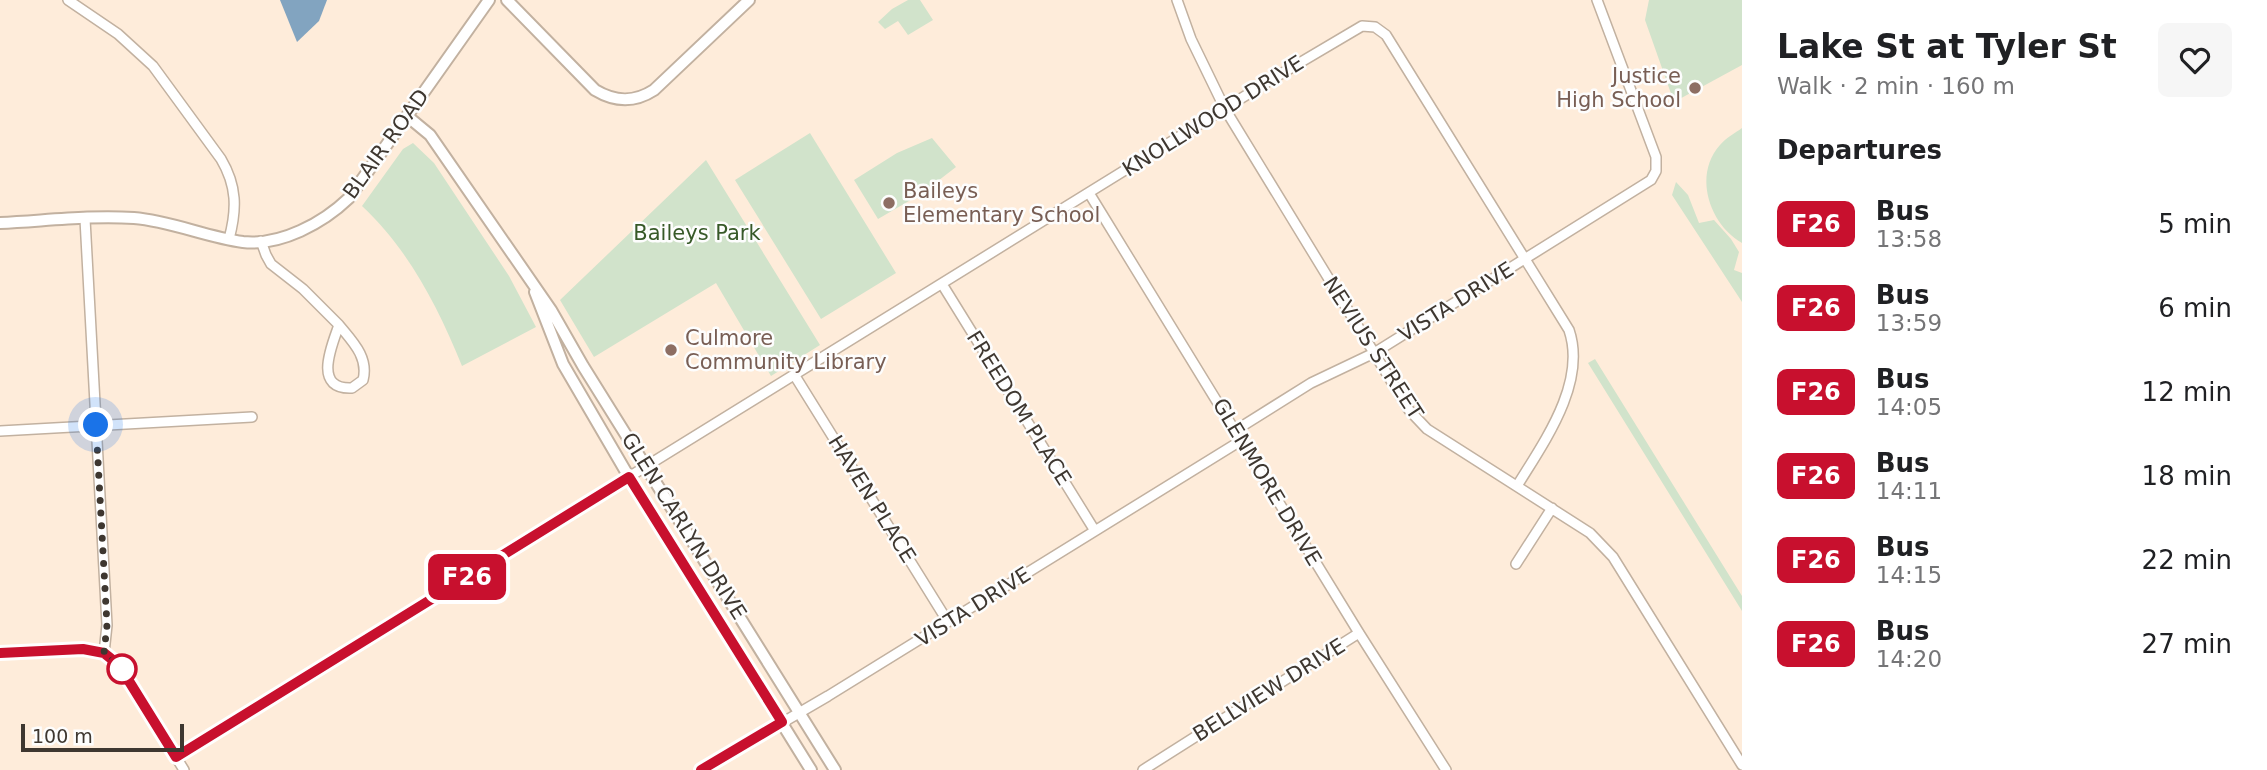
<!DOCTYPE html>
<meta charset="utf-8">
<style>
:root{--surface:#fff;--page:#f6f6f6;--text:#202124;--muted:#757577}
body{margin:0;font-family:"DejaVu Sans",sans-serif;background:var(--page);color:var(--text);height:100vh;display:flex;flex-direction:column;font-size:26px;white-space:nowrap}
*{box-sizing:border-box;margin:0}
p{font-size:23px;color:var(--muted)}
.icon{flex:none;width:38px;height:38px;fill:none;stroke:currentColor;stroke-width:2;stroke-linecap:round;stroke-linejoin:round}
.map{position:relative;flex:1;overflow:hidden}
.side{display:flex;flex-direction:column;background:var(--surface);width:525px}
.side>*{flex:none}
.badge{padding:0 14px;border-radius:10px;font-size:24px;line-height:46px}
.scale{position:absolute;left:21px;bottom:18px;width:163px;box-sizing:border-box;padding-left:7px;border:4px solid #3e3730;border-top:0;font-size:19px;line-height:24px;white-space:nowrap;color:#3e3730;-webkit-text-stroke:5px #fdfdfd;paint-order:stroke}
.you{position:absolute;width:35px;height:35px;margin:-18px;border:5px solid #fff;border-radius:50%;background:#1a73e8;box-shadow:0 0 0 10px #1a73e833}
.map>.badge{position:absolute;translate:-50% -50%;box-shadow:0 0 0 4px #fff}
h2{padding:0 35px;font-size:26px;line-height:63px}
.round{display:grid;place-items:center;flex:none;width:74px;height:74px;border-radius:10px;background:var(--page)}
.summary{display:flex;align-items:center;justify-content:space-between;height:119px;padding:0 35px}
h1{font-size:33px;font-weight:700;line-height:52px}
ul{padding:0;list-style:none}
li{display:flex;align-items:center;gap:21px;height:84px;padding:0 35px}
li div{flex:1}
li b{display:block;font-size:26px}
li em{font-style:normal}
li .badge{min-width:77px;font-weight:700;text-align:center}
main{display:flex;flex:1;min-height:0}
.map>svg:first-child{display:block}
</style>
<main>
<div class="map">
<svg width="1742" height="770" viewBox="0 0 1742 770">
<rect width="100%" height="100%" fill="#feecda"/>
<!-- green -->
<path fill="#d1e3cb" d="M 908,0 L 920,0 L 933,20 L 908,35 L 898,21 L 885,29 L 878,22 L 892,9 Z
M 1649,0 L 1742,0 L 1742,65 L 1674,102 L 1645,20 Z
M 1742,128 L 1742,243 C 1709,224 1693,175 1720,145 C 1726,138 1735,133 1742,128 Z
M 810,133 L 896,273 L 821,319 L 735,180 Z
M 932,138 L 956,167 L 921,194 L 878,219 L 854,180 L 897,153 Z
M 413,143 L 434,163 L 509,276 L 536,327 L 462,366 C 438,307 409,250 362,206 L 403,149 Z
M 706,160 L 820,345 L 771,376 L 716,283 L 594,357 L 560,300 Z
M 1676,182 L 1688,195 L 1699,223 L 1714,220 L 1731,239 L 1739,252 L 1734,270 L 1742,273 L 1742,302 L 1672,195 Z
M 1595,359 L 1742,596 L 1742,611 L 1588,363 Z"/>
<!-- water -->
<path fill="#82a4c0" d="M 280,0 L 327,0 L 319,21 L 297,42 Z"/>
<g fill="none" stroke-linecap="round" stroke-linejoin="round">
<!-- minor casing -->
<g stroke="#c2b1a0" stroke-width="12">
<path id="minor" d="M 68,0 L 118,34 L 153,66 L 221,159 C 237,186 237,209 229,239
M 1177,0 L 1191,39 L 1225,109 L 1409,410 L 1427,429 L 1590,533 L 1613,557 L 1742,765
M 1089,193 L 1359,633 L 1446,770
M 85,219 L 107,625 L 104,653
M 261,241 L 266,255 L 271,264 L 303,289 L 339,325
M 942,284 L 1095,531
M 339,325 C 352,341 369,357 363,380 L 352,388 C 312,390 332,345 339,325 Z
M 795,376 L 948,622
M 1236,430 L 1311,383 L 1374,353 L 1651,180 L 1656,171 L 1656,157 L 1597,0
M 0,431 L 252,417
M 1516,564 L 1552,508
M 0,653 L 83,649 C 98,650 108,655 119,665 L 184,770
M 176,757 L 1274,78 L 1362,26 L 1375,27 L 1386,35 L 1569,330 C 1587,383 1544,442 1517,486
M 701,770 L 828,696 L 1242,440
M 1143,770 L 1359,633"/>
</g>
<!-- tertiary casing -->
<g stroke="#c2b1a0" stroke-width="14">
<path id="tertiary" d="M 507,0 L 595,90 C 615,102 634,103 654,90 L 749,0
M 407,116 L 430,135 L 551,310 L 583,366 L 835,770
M 0,223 C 44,221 90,215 134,218 C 171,221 206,237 243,242 C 281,246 323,223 349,198 L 489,0
M 535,292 L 563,364 L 629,477 L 811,770"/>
</g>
<!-- minor -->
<use href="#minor" stroke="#fff" stroke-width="9"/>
<!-- tertiary -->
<use href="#tertiary" stroke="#fff" stroke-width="10"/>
</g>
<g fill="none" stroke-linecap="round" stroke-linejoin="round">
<!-- line casing -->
<g stroke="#fff" stroke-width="16">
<path id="line" d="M 0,653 L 83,649 L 104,653 L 119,665 L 176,757 L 629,477 L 782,722 L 701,770"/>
</g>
<!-- line -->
<use href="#line" stroke="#c8102e" stroke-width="10"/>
<!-- walk -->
<path stroke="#3e3730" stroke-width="7" stroke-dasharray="0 12.6" d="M 96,425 L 107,625 L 104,653 L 122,669"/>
</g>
<!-- markers -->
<g fill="#8d6e63" stroke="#fdfdfd" stroke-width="2.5">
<circle cx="1695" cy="88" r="7"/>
<circle cx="889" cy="203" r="7"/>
<circle cx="671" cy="350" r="7"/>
</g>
<circle fill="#fff" stroke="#c8102e" stroke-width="3.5" cx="122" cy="669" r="14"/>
<g text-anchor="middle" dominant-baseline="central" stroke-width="5" stroke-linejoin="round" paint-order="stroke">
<!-- education labels -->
<g font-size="21" fill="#785e54" stroke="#fdfdfd" text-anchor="start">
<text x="1681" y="76" text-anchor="end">Justice<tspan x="1681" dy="24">High School</tspan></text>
<text x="903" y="191">Baileys<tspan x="903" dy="24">Elementary School</tspan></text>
<text x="685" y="338">Culmore<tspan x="685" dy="24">Community Library</tspan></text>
</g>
<!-- street labels -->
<g font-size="21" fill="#3e3730" stroke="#fdfdfd">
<text transform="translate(1213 116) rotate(-32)">KNOLLWOOD DRIVE</text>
<text transform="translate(386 144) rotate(-54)">BLAIR ROAD</text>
<text transform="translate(1456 302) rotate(-32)">VISTA DRIVE</text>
<text transform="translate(1373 348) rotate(57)">NEVIUS STREET</text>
<text transform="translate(1019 408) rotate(58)">FREEDOM PLACE</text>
<text transform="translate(1267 482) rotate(59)">GLENMORE DRIVE</text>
<text transform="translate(872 499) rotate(58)">HAVEN PLACE</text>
<text transform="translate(684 526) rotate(58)">GLEN CARLYN DRIVE</text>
<text transform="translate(973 607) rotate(-32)">VISTA DRIVE</text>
<text transform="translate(1269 690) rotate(-32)">BELLVIEW DRIVE</text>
</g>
<!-- park labels -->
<g font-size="21" fill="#375928" stroke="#fdfdfd">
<text x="697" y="233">Baileys Park</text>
</g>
</g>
</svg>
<div class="scale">100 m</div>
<div class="you" style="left:96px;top:425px"></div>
<b class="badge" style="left:467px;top:577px;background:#c8102e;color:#fff">F26</b>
</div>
<section class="side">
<div class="summary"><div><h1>Lake St at Tyler St</h1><p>Walk · 2 min · 160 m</p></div><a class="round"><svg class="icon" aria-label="heart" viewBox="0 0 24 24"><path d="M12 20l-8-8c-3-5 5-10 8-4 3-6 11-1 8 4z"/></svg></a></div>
<h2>Departures</h2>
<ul>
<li><span class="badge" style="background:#c8102e;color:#fff">F26</span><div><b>Bus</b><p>13:58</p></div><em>5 min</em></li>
<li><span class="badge" style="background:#c8102e;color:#fff">F26</span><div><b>Bus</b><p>13:59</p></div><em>6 min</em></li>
<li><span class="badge" style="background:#c8102e;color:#fff">F26</span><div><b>Bus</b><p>14:05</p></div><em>12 min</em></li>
<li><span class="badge" style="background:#c8102e;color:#fff">F26</span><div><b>Bus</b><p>14:11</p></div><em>18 min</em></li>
<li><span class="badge" style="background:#c8102e;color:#fff">F26</span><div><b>Bus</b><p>14:15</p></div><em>22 min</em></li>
<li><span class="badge" style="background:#c8102e;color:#fff">F26</span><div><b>Bus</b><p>14:20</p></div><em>27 min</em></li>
</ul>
</section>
</main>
